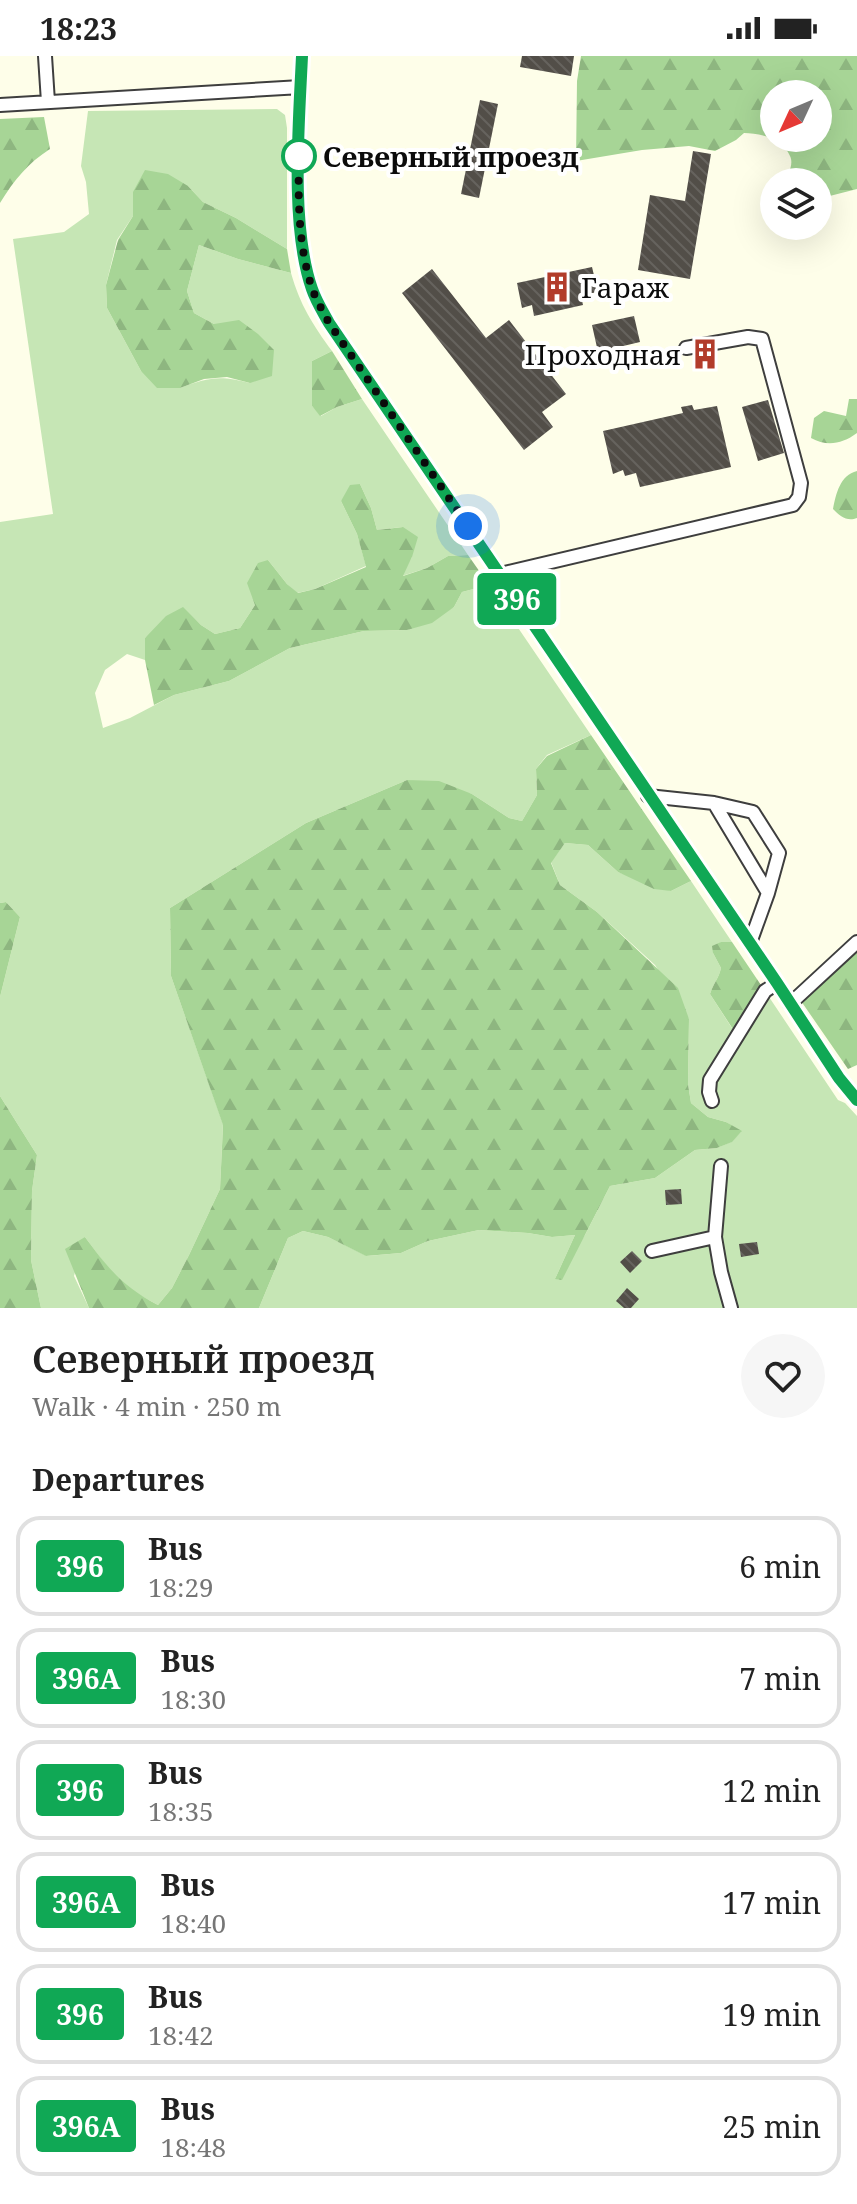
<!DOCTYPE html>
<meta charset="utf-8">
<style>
:root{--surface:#fff;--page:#f6f6f6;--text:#222;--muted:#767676;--line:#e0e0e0}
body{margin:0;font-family:"Noto Serif",serif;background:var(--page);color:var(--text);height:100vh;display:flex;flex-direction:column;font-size:30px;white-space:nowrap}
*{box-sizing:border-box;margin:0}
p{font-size:26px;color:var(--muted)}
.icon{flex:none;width:44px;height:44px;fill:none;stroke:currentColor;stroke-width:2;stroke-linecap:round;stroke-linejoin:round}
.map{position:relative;height:1252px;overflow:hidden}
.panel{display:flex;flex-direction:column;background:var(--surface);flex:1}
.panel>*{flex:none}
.badge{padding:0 16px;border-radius:6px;font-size:28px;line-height:52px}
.needle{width:52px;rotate:226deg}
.controls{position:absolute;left:760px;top:24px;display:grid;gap:16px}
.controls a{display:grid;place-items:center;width:72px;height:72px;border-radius:50%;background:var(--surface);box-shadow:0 8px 32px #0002;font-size:40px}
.you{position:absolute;width:40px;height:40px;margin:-20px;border:6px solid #fff;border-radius:50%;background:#1a73e8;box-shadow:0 0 0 12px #1a73e833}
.map>.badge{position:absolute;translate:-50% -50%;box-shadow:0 0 0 4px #fff}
h2{padding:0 32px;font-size:30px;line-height:72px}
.round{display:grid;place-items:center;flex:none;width:84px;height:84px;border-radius:42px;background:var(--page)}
.overview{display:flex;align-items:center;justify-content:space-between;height:136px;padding:0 32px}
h1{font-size:38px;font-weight:600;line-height:60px}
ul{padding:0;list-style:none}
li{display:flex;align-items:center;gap:24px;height:100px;margin:0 16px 12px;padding:0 16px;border:4px solid var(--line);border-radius:24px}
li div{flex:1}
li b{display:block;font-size:30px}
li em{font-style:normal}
li .badge{min-width:88px;font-weight:700;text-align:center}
.status{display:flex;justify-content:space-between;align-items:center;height:56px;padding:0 40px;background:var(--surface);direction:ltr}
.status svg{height:22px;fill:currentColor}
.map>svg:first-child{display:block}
</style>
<div class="status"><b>18:23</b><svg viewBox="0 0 49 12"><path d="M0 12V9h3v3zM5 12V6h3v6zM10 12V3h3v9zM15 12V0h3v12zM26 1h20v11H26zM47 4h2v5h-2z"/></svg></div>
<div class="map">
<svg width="857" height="1252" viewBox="0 0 857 1252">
<defs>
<pattern id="forest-firs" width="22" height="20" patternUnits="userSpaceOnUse" patternTransform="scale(2)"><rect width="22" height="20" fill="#a7d596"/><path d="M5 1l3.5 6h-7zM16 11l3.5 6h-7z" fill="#8eb680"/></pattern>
<pattern id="building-back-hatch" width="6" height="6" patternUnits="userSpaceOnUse" patternTransform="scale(2)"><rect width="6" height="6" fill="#524e48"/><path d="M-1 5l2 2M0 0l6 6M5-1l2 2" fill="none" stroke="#66635e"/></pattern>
</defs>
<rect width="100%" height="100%" fill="#fefee9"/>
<!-- green -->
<path fill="#c6e6b5" d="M 277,53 L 285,59 L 287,72 L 287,193 L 236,162 L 203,146 L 188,130 L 133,136 L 133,160 L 117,184 L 106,229 L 107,252 L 141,315 L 180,332 C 208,321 221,319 250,327 L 214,268 L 194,257 L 187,235 L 199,189 L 238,203 L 291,217 C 300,249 313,269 332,295 L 312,305 L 312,350 L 321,360 L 337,351 L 362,343 L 468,499 L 448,500 L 427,512 L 402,520 L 412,501 L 402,471 L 377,474 L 371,452 L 360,428 L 341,445 L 357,478 L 366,510 L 315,533 L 297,537 L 287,528 L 268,504 L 255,549 L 240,572 L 215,578 L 201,569 L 183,552 L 145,582 L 145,604 L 127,598 L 105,614 L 95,637 L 103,672 L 130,662 L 174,639 L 229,625 L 290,592 L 364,575 L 407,574 L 454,551 L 462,536 L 489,529 L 591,679 L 547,699 L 536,713 L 537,739 L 522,765 L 509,762 L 472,738 L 407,724 L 306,767 L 170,852 L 171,920 L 223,1068 L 220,1133 L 189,1199 L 172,1232 L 158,1249 L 132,1235 L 108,1212 L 85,1181 L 74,1220 L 89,1252 L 41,1252 L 31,1204 L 32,1135 L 37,1099 L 0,1040 L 0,941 L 20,861 L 6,846 L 0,847 L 0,466 L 53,458 L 13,183 L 64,176 L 89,158 L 86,126 L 81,110 L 88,55 Z
M 565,787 L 588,789 L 618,816 L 671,835 L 691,825 L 732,886 L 721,886 L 713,897 L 721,912 C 719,922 713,928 710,938 L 737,980 L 765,935 L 838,1044 L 845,1047 L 857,1060 L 857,1252 L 259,1252 L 288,1182 L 303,1175 L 328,1181 L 367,1200 L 401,1197 L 428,1185 L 479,1174 L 528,1177 L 552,1181 L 575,1179 L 555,1223 L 585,1179 L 610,1130 L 655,1122 L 695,1094 L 717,1092 L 731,1086 L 741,1076 L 726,1066 L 708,1061 L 691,1047 L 688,1028 L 689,963 L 655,909 L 597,856 L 560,829 L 551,806 Z"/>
<!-- forest -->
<path fill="url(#forest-firs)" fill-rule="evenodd" d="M 581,0 L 857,0 L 857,133 L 818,143 L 818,126 L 786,126 C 788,118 794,108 790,100 C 783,83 760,77 744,77 L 736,84 L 715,95 L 689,90 L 642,94 L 576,105 L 577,25 ZM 774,38 L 818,38 L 818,82 L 774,82 Z
M 44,61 L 50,93 C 28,107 14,124 0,147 L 0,63 Z
M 145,114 L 168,118 L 188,130 L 203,146 L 236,162 L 287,193 L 291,217 L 238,203 L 199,189 L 187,235 L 194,257 L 214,268 L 239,264 L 258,278 L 274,294 L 272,320 L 250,327 L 227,321 L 204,323 L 180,332 L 157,332 L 141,315 L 107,252 L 106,229 L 118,184 L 133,160 L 133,136 Z
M 332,295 L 362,343 L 337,351 L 320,360 L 312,350 L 312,305 Z
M 849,343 L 857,343 L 857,377 C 842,388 827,391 811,382 L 814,362 L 824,355 L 846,360 Z
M 857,415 L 857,462 C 847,466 840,460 833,453 C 836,438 840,419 857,415 Z
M 360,428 L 371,452 L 377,474 L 403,471 L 418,481 L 412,501 L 403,520 L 427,512 L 448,500 L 468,499 L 489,529 L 462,536 L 454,551 L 432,567 L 407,574 L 364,575 L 290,592 L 229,625 L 174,639 L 154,649 L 145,604 L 145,582 L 166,560 L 183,551 L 201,569 L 215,578 L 240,572 L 255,549 L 247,527 L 258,507 L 268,504 L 287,528 L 298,537 L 315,533 L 366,511 L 357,478 L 341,445 L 350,429 Z
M 591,679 L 691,825 L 671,835 L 654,833 L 618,816 L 588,789 L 565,787 L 551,807 L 560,829 L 597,856 L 678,932 L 689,963 L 688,1028 L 691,1047 L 708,1061 L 726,1066 L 742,1075 L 732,1086 L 717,1092 L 695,1094 L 655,1122 L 610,1130 L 562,1224 L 555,1223 L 575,1179 L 552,1181 L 528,1177 L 479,1174 L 428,1185 L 401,1197 L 366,1200 L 328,1181 L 303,1175 L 288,1182 L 259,1252 L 89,1252 L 65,1193 L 85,1181 C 108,1212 123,1231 158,1249 L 172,1232 L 189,1199 L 220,1133 L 223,1069 L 171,920 L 170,852 L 306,767 L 407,724 L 439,725 L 472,738 L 509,762 L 522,765 L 537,739 L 536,713 L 547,700 Z
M 6,846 L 20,861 L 0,941 L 0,847 Z
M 721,886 L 732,886 L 765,935 L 738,981 L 710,938 C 713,928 719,922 721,912 L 713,897 L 712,890 Z
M 857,892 L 857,1009 L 848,1013 L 801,945 Z
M 0,1040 L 37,1099 L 32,1135 L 31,1204 L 41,1252 L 0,1252 Z"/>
<!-- building -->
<path fill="url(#building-back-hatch)" d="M 522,0 L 574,0 L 571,20 L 520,11 Z
M 480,44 L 498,48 L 479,142 L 461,138 Z
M 693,95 L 711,98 L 690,223 L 638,214 L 650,139 L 685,145 Z
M 592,211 L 598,236 L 581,239 L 583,249 L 534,260 L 532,249 L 522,252 L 517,227 Z
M 432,213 L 486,282 L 509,264 L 566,338 L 542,356 L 553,371 L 524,394 L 402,237 Z
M 634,260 L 640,286 L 598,296 L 592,269 Z
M 768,344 L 784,397 L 758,405 L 742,351 Z
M 692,349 L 694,354 L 717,350 L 731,411 L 640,431 L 636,417 L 625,420 L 623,414 L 613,418 L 603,375 L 683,357 L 681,351 Z
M 681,1133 L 682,1148 L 666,1149 L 665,1134 Z
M 757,1186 L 759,1198 L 741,1201 L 739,1188 Z
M 632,1195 L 642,1205 L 630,1217 L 620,1206 Z
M 627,1232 L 639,1243 L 631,1252 L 624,1252 L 616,1245 Z"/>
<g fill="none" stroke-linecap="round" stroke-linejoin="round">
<!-- minor casing -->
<g stroke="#3e3e3e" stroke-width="16">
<path id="minor" d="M 45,0 L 48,46
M 302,0 C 299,67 290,171 312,233 C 316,245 323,256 329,267 L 777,927 L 839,1022 L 857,1044
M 0,49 L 301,31
M 500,518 L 793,449 L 799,441 L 801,427 L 762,283 L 748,281 L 686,292
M 648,740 L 714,747 L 753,756 L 779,797 L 768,837 L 750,887
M 714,747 L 768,837
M 790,948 L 857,886
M 712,1045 L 709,1036 L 710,1024 L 765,935 L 777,927
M 721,1110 L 715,1181 L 721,1216 L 731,1252
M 652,1195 L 715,1181"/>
</g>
<!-- minor -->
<use href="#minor" stroke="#fff" stroke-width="12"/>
</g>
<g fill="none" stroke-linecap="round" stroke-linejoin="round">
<!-- line casing -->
<g stroke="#fff" stroke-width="18">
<path id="line" d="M 302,0 C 299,67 290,170 312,233 C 316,245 323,256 329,267 L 777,927 L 839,1022 L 857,1044"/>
</g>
<!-- line -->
<use href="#line" stroke="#10a855" stroke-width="12"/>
<!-- walk -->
<path stroke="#0b0b0b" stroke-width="8" stroke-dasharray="0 14.4" d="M 299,100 L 299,98 C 298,142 298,189 312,232 C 316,244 323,255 329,267 L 468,470"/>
</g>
<!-- icons -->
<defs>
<g id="building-bare" transform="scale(2.4)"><path d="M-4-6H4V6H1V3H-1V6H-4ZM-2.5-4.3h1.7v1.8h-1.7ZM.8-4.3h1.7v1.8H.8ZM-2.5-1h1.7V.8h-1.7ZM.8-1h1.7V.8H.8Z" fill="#b23c2b" stroke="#fff" stroke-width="2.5" paint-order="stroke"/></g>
</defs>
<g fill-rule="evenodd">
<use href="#building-bare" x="557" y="231"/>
<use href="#building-bare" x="705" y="298"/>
</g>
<!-- markers -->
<circle fill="#fff" stroke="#10a855" stroke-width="4" cx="299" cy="100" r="16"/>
<g text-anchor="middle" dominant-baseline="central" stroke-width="8" stroke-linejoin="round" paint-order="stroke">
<!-- stop labels -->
<g font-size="28" font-weight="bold" fill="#0b0b0b" stroke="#fff" text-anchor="start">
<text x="323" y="100">Северный проезд</text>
</g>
<!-- poi labels -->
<g font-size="28" fill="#0b0b0b" stroke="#fff" text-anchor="start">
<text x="581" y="231">Гараж</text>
<text x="681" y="298" text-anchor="end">Проходная</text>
</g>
</g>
</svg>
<div class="controls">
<a><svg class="needle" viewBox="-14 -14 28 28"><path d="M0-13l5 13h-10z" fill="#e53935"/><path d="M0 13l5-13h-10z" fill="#767676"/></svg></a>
<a><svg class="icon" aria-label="layers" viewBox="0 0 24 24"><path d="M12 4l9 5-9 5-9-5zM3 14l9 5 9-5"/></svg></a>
</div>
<div class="you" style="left:468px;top:470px"></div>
<b class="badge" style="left:517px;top:543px;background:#10a855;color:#fff">396</b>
</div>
<section class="panel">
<div class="overview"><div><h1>Северный проезд</h1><p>Walk · 4 min · 250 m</p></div><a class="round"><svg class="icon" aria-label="heart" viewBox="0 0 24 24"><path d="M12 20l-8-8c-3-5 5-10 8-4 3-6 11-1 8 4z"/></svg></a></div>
<h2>Departures</h2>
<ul>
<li><span class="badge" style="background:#10a855;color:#fff">396</span><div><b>Bus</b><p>18:29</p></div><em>6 min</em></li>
<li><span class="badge" style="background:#10a855;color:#fff">396А</span><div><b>Bus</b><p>18:30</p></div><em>7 min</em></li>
<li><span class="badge" style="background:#10a855;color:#fff">396</span><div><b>Bus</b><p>18:35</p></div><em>12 min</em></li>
<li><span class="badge" style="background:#10a855;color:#fff">396А</span><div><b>Bus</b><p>18:40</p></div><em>17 min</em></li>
<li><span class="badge" style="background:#10a855;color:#fff">396</span><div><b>Bus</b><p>18:42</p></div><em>19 min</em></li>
<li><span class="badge" style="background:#10a855;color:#fff">396А</span><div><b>Bus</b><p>18:48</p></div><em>25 min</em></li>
</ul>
</section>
